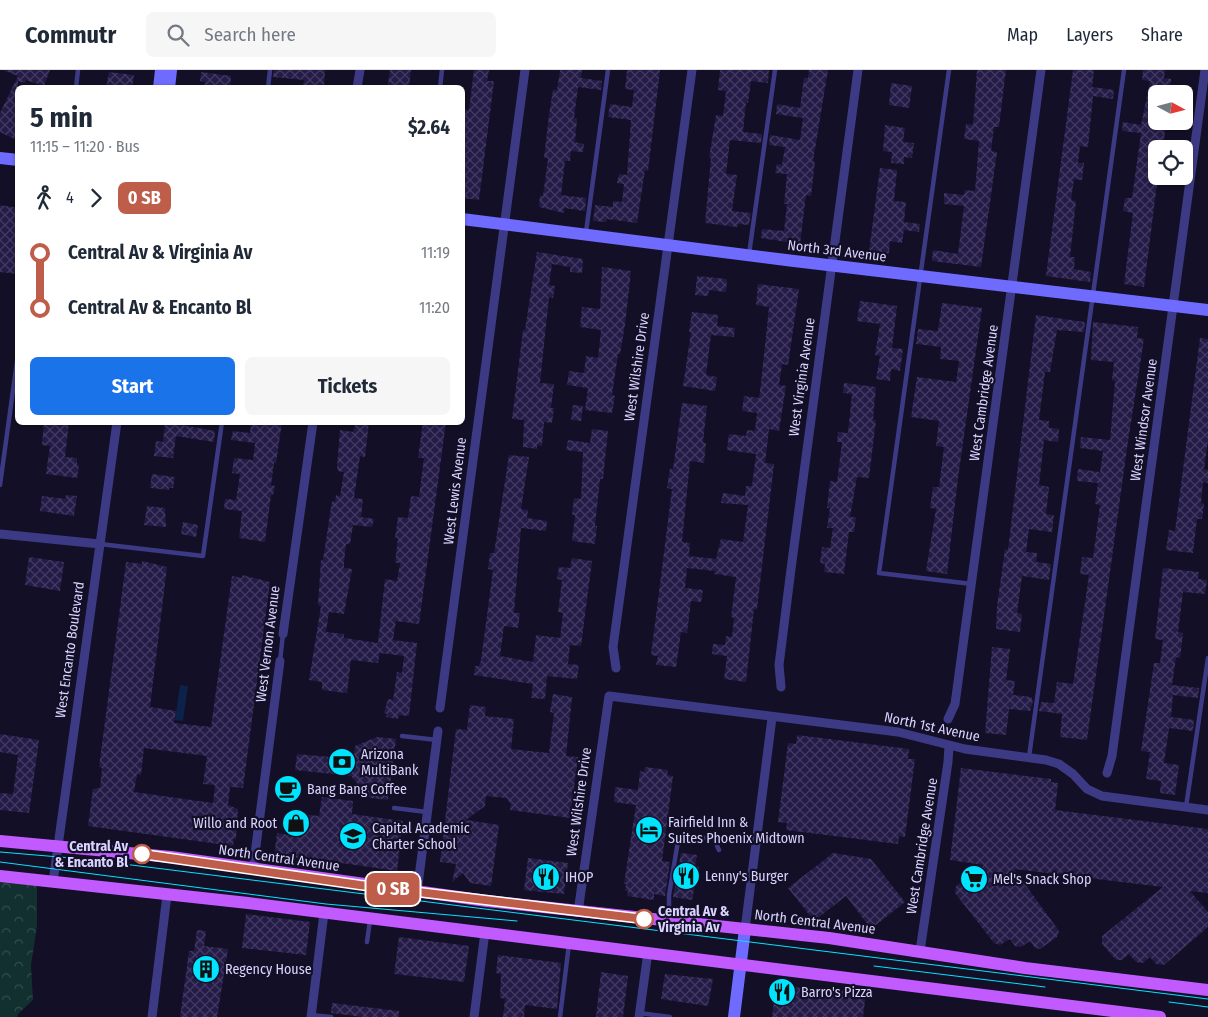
<!DOCTYPE html>
<meta charset="utf-8">
<style>
:root{--surface:#fff;--page:#f6f6f7;--text:#1f2937;--muted:#747a83;--line:#e0e1e3;--accent:#1a73e8}
body{margin:0;font-family:"Fira Sans Condensed",sans-serif;background:var(--page);color:var(--text);height:100vh;display:flex;flex-direction:column;font-size:19px;white-space:nowrap}
*{box-sizing:border-box;margin:0}
p{font-size:16px;color:var(--muted)}
.icon{flex:none;width:28px;height:28px;fill:none;stroke:currentColor;stroke-width:2;stroke-linecap:round;stroke-linejoin:round}
.map{position:relative;flex:1;overflow:hidden}
.side{position:absolute;left:15px;top:15px;width:450px;height:340px;display:flex;flex-direction:column;background:var(--surface);border-radius:8px;box-shadow:0 1px 4px #0004}
.side>*{flex:none}
.badge{padding:0 10px;border-radius:8px;font-size:18px;line-height:32px}
.needle{width:32px;rotate:97deg}
.tools{position:absolute;left:1148px;top:15px;display:grid;gap:10px}
.tools a{display:grid;place-items:center;width:45px;height:45px;border-radius:8px;background:var(--surface);box-shadow:0 1px 4px #0004;font-size:25px}
.map>.badge{position:absolute;translate:-50% -50%;box-shadow:0 0 0 2px #fff}
.legs{display:flex;align-items:center;gap:8px;height:55px;padding:0 15px;font-size:16px}
.legs p{margin-inline-start:auto}
.overview{display:flex;align-items:center;justify-content:space-between;height:85px;padding:0 15px}
h1{font-size:28px;font-weight:700;line-height:38px}
.cta{display:flex;gap:10px;margin-top:auto;padding:10px 15px}
.cta a{flex:1;height:58px;border-radius:8px;background:var(--accent);color:#fff;font-size:20px;font-weight:700;line-height:58px;text-align:center}
.cta a+a{background:var(--page);color:var(--text)}
ul{padding:0 15px;list-style:none}
li{display:flex;align-items:center;gap:18px;height:55px;font-size:19px}
li i{display:grid;place-items:center;width:8px;height:100%;margin:0 6px;background:currentColor}
li i::after{content:'';width:12px;height:12px;margin:-6px;border:4px solid;border-radius:50%;background:var(--surface)}
li p{margin-inline-start:auto}
li:first-child i{background:linear-gradient(#0000 50%,currentColor 0)}
li:last-child i{background:linear-gradient(currentColor 50%,#0000 0)}
header{display:flex;align-items:center;gap:30px;box-sizing:border-box;height:70px;padding:0 25px;background:var(--surface);border-bottom:1px solid var(--line)}
header strong{font-size:24px}
nav{display:flex;gap:28px;margin-inline-start:auto;font-size:18px}
.search{width:350px;height:45px;background:var(--page);display:flex;align-items:center;gap:12px;box-sizing:border-box;padding:0 18px;border-radius:8px;color:var(--muted);font-size:19px}
.map>svg:first-child{display:block}
</style>
<header>
<strong>Commutr</strong>
<div class="search"><svg class="icon" aria-label="search" viewBox="0 0 24 24"><circle cx="10" cy="10" r="6"/><path d="M15 15l6 6"/></svg>Search here</div>
<nav><a>Map</a><a>Layers</a><a>Share</a></nav>
</header>
<div class="map">
<svg width="1208" height="947" viewBox="0 0 1208 947">
<defs>
<pattern id="forest-crowns" width="20" height="18" patternUnits="userSpaceOnUse" patternTransform="scale(1.25)"><rect width="20" height="18" fill="#12302f"/><path d="M2 6a3 3 0 1 1 6 0M12 15a3 3 0 1 1 6 0" fill="none" stroke="#344d4e"/></pattern>
<pattern id="building-cross-hatch" width="8" height="8" patternUnits="userSpaceOnUse" patternTransform="scale(1.25)"><rect width="8" height="8" fill="#241b47"/><path d="M0 0l8 8M0 8l8-8" fill="none" stroke="#433b63"/></pattern>
</defs>
<rect width="100%" height="100%" fill="#130f26"/>
<!-- forest -->
<path fill="url(#forest-crowns)" d="M 0,806 L 37,810 L 37,856 L 31,895 L 33,930 L 19,943 L 17,947 L 0,947 Z"/>
<!-- water -->
<path fill="#0c2248" d="M 180,615 L 188,616 L 183,651 L 175,650 Z"/>
<!-- building -->
<path fill="url(#building-cross-hatch)" fill-rule="evenodd" d="M 3,0 L 50,0 L 44,16 L 26,10 L 25,13 L 18,11 L 18,62 L 14,69 L 0,62 L 0,43 L 18,6 Z
M 274,0 L 325,0 L 324,18 L 303,18 L 304,10 L 273,7 Z
M 390,0 L 411,0 L 409,17 L 388,15 Z
M 474,0 L 489,0 L 487,11 L 494,11 L 479,130 L 462,128 L 462,39 L 469,40 Z
M 560,0 L 582,0 L 581,8 L 602,11 L 601,20 L 578,17 L 574,48 L 577,48 L 575,72 L 584,74 L 583,82 L 571,81 L 570,91 L 565,91 L 561,125 L 586,128 L 585,141 L 564,138 L 564,143 L 539,137 L 540,125 L 543,126 L 548,88 L 544,88 L 549,45 L 553,20 L 557,20 Z
M 627,0 L 660,0 L 648,101 L 645,100 L 637,153 L 607,149 L 606,152 L 593,151 L 595,135 L 613,137 L 613,131 L 622,132 L 624,114 L 617,113 L 619,104 L 627,105 L 631,50 L 608,47 L 610,34 L 632,37 L 634,20 L 625,19 Z
M 720,0 L 769,0 L 768,13 L 751,11 L 748,33 L 746,32 L 743,62 L 762,64 L 761,73 L 730,70 L 726,104 L 737,105 L 732,141 L 751,143 L 749,155 L 738,154 L 737,157 L 705,153 L 711,88 L 709,88 L 716,45 L 723,46 L 726,21 L 718,20 Z
M 809,0 L 828,0 L 813,91 L 815,91 L 811,126 L 806,125 L 800,174 L 761,168 L 762,159 L 784,161 L 787,134 L 784,134 L 787,104 L 775,103 L 777,94 L 782,95 L 785,77 L 769,75 L 770,65 L 800,70 L 803,48 L 776,44 L 777,34 L 800,38 L 804,8 L 808,8 Z
M 977,0 L 1006,0 L 999,57 L 994,57 L 991,81 L 997,82 L 981,197 L 932,191 L 933,180 L 958,184 L 964,136 L 944,134 L 944,123 L 964,125 L 965,120 L 975,121 L 979,71 L 964,69 L 966,54 L 973,55 Z
M 1073,0 L 1094,0 L 1092,17 L 1114,20 L 1113,29 L 1093,26 L 1088,77 L 1080,76 L 1078,93 L 1084,93 L 1082,110 L 1074,109 L 1071,130 L 1076,131 L 1070,187 L 1075,187 L 1074,199 L 1091,202 L 1090,212 L 1046,206 Z
M 1143,0 L 1165,0 L 1164,8 L 1171,9 L 1170,24 L 1156,24 L 1156,51 L 1166,51 L 1163,79 L 1156,79 L 1158,106 L 1144,217 L 1124,214 L 1133,143 L 1123,141 L 1125,128 L 1132,128 L 1141,63 L 1122,61 L 1123,52 L 1141,55 L 1150,11 L 1142,10 Z
M 109,2 L 134,5 L 132,18 L 106,18 Z
M 201,2 L 231,6 L 230,18 L 204,18 L 205,12 L 200,11 Z
M 891,13 L 912,16 L 909,38 L 889,35 Z
M 885,55 L 905,58 L 903,72 L 914,73 L 912,88 L 904,87 L 904,94 L 891,93 L 892,82 L 883,81 Z
M 880,98 L 897,100 L 894,131 L 906,132 L 904,152 L 920,154 L 919,162 L 904,160 L 902,173 L 890,171 L 889,184 L 869,181 Z
M 0,135 L 18,138 L 18,204 L 0,202 Z
M 537,182 L 583,189 L 582,203 L 570,202 L 570,197 L 552,194 L 549,215 L 555,216 L 553,228 L 549,227 L 540,313 L 554,314 L 551,338 L 554,338 L 552,353 L 544,352 L 542,376 L 537,375 L 537,379 L 523,377 L 524,350 L 512,349 L 523,260 L 525,260 Z
M 602,197 L 631,201 L 625,255 L 620,284 L 618,284 L 612,325 L 615,326 L 612,343 L 585,340 L 588,318 L 567,315 L 569,301 L 584,303 L 586,286 L 598,288 L 601,260 L 580,257 L 582,237 L 600,239 Z
M 697,206 L 727,209 L 726,222 L 709,220 L 708,226 L 695,225 Z
M 758,214 L 799,219 L 788,295 L 782,294 L 779,315 L 786,316 L 779,361 L 769,359 L 765,393 L 774,394 L 757,539 L 754,539 L 746,612 L 724,609 L 727,586 L 712,584 L 713,574 L 725,575 L 726,566 L 732,567 L 734,548 L 731,547 L 736,507 L 714,504 L 715,501 L 687,498 L 685,518 L 703,520 L 701,532 L 691,531 L 687,563 L 681,562 L 676,597 L 656,595 L 658,586 L 651,585 L 672,419 L 667,418 L 670,399 L 673,399 L 682,333 L 707,336 L 703,372 L 706,373 L 704,393 L 690,391 L 682,472 L 690,473 L 689,486 L 716,489 L 721,469 L 743,472 L 748,435 L 721,433 L 723,423 L 745,426 L 746,416 L 752,416 L 756,384 L 727,380 L 729,364 L 746,366 L 747,360 L 755,361 L 757,343 L 742,341 L 744,326 L 759,328 L 761,313 L 769,237 L 756,235 Z
M 860,231 L 897,236 L 892,278 L 903,279 L 900,301 L 891,299 L 890,311 L 876,309 L 880,286 L 875,285 L 880,254 L 857,251 Z
M 942,233 L 982,238 L 958,408 L 947,504 L 926,501 L 936,439 L 930,438 L 933,417 L 939,417 L 944,377 L 936,376 L 939,351 L 911,347 L 917,307 L 956,312 L 959,291 L 940,289 L 941,277 L 916,274 L 918,259 L 938,261 Z
M 692,242 L 718,245 L 717,256 L 735,258 L 734,267 L 711,265 L 706,305 L 717,307 L 715,321 L 683,316 L 691,262 L 689,262 Z
M 1036,245 L 1085,252 L 1084,262 L 1057,260 L 1050,302 L 1045,302 L 1039,350 L 1049,351 L 1049,358 L 1059,359 L 1058,372 L 1044,370 L 1039,415 L 1049,417 L 1046,444 L 1054,445 L 1052,462 L 1029,459 L 1026,482 L 1037,483 L 1036,492 L 1051,494 L 1049,510 L 1022,506 L 1017,543 L 1022,544 L 1020,562 L 996,559 L 997,536 L 1005,479 L 1008,480 Z
M 1093,252 L 1138,257 L 1137,268 L 1144,269 L 1127,378 L 1087,670 L 1060,667 L 1062,644 L 1039,641 L 1041,632 L 1054,633 L 1057,612 L 1073,614 L 1089,505 L 1080,504 L 1082,487 L 1093,488 L 1100,435 L 1095,434 L 1098,413 L 1077,411 L 1078,399 L 1100,402 L 1103,381 L 1080,378 L 1081,367 L 1110,370 L 1115,311 L 1112,310 L 1114,292 L 1091,290 Z
M 1200,268 L 1208,269 L 1208,370 L 1204,399 L 1208,400 L 1208,413 L 1203,412 L 1201,433 L 1204,434 L 1202,449 L 1197,449 L 1193,483 L 1166,480 L 1169,460 L 1175,461 Z
M 844,313 L 876,317 L 873,350 L 876,350 L 869,408 L 857,407 L 850,447 L 856,447 L 854,462 L 849,462 L 844,504 L 824,502 L 825,494 L 820,493 L 822,477 L 830,478 L 833,458 L 827,458 L 830,438 L 827,438 L 830,411 L 837,412 L 842,372 L 837,372 L 838,362 L 848,363 L 852,324 L 843,323 Z
M 573,335 L 583,336 L 581,351 L 571,350 Z
M 44,352 L 69,352 L 65,387 L 77,388 L 77,395 L 79,395 L 77,408 L 46,404 L 50,376 L 42,375 Z
M 165,352 L 215,361 L 214,372 L 176,366 L 173,388 L 154,386 L 156,371 L 163,372 Z
M 251,352 L 282,352 L 276,393 L 274,393 L 271,415 L 275,416 L 273,425 L 271,425 L 265,472 L 239,468 L 242,441 L 224,439 L 225,429 L 236,430 L 240,404 L 232,403 L 234,388 L 253,390 L 255,373 L 231,370 L 233,361 L 250,363 Z
M 356,352 L 369,352 L 365,387 L 360,386 L 354,428 L 363,429 L 361,447 L 374,449 L 372,457 L 353,455 L 350,474 L 346,474 L 344,492 L 344,498 L 352,499 L 344,544 L 329,542 L 326,562 L 344,564 L 344,568 L 378,573 L 385,509 L 397,511 L 400,493 L 395,493 L 398,468 L 395,468 L 398,447 L 408,448 L 411,426 L 419,427 L 424,388 L 418,388 L 423,352 L 446,352 L 419,554 L 396,551 L 393,570 L 417,573 L 409,646 L 399,645 L 398,649 L 386,647 L 387,644 L 384,643 L 388,629 L 393,630 L 397,602 L 402,603 L 404,586 L 380,583 L 378,593 L 351,590 L 347,623 L 322,620 L 322,612 L 309,610 L 321,536 L 318,535 L 321,490 L 323,490 L 332,431 L 335,432 L 336,425 L 340,426 L 344,402 L 338,401 L 337,397 L 340,360 L 353,362 Z
M 592,359 L 608,361 L 603,409 L 600,409 L 595,456 L 597,456 L 595,474 L 572,471 L 575,445 L 572,445 L 574,428 L 581,429 L 583,382 L 566,380 L 568,370 L 590,373 Z
M 509,385 L 529,387 L 521,439 L 528,440 L 527,448 L 547,451 L 546,461 L 521,458 L 514,543 L 520,543 L 518,558 L 504,556 L 500,586 L 533,592 L 536,565 L 560,568 L 563,543 L 558,542 L 562,510 L 557,509 L 559,497 L 570,498 L 572,488 L 592,491 L 581,576 L 570,575 L 568,594 L 579,595 L 577,609 L 547,606 L 545,629 L 531,628 L 533,614 L 474,605 L 475,596 L 479,596 L 481,590 L 493,500 L 488,499 L 490,483 L 494,483 Z
M 152,404 L 175,407 L 173,418 L 169,418 L 169,420 L 150,418 Z
M 66,425 L 77,426 L 74,446 L 40,441 L 42,426 L 65,429 Z
M 147,436 L 165,438 L 166,457 L 144,455 Z
M 183,452 L 198,455 L 196,467 L 181,464 Z
M 29,487 L 64,492 L 60,521 L 25,515 Z
M 142,491 L 167,497 L 150,637 L 176,641 L 174,653 L 211,657 L 232,506 L 242,508 L 242,505 L 270,512 L 243,718 L 230,717 L 228,735 L 238,739 L 236,769 L 234,769 L 233,776 L 88,756 L 93,719 L 100,718 L 102,698 L 99,697 L 126,492 L 142,494 ZM 144,678 L 207,686 L 203,714 L 215,715 L 213,733 L 134,722 L 137,704 L 141,705 Z
M 1163,498 L 1199,502 L 1198,509 L 1207,510 L 1205,524 L 1183,522 L 1178,562 L 1183,563 L 1180,588 L 1176,587 L 1172,615 L 1199,618 L 1198,628 L 1173,625 L 1171,647 L 1194,650 L 1193,661 L 1169,658 L 1164,693 L 1179,695 L 1175,725 L 1160,723 L 1161,711 L 1146,709 L 1150,682 L 1141,681 L 1154,593 L 1160,593 L 1163,570 L 1155,569 Z
M 992,577 L 1010,579 L 1006,610 L 1015,611 L 1013,625 L 1031,627 L 1033,631 L 1030,641 L 1009,639 L 1006,665 L 985,663 Z
M 553,624 L 572,627 L 566,686 L 578,687 L 570,748 L 510,740 L 511,734 L 506,728 L 486,726 L 485,736 L 466,750 L 499,755 L 491,816 L 470,813 L 463,803 L 452,812 L 456,794 L 440,792 L 456,659 L 467,660 L 470,635 L 486,637 L 485,646 L 514,649 L 511,679 L 549,683 L 554,643 L 550,642 Z
M 0,664 L 39,670 L 29,743 L 0,740 L 0,723 L 13,724 L 18,685 L 0,682 Z
M 797,665 L 909,679 L 908,689 L 915,689 L 905,767 L 899,766 L 898,774 L 786,760 L 787,753 L 778,752 L 788,673 L 796,674 Z
M 377,667 L 396,669 L 388,730 L 370,728 L 351,706 L 295,700 L 297,684 L 353,689 L 355,676 Z
M 645,697 L 668,700 L 667,705 L 673,706 L 662,791 L 670,792 L 665,826 L 654,824 L 654,830 L 627,826 L 628,821 L 625,821 L 626,814 L 624,814 L 636,735 L 614,732 L 615,717 L 638,720 L 640,701 L 644,702 Z
M 961,698 L 1051,709 L 1051,712 L 1058,713 L 1055,740 L 1208,759 L 1208,823 L 1190,821 L 1208,842 L 1208,857 L 1164,895 L 1156,894 L 1150,887 L 1143,893 L 1136,892 L 1129,884 L 1122,890 L 1116,890 L 1102,874 L 1102,866 L 1163,817 L 1014,799 L 1059,861 L 1057,867 L 1040,879 L 1035,878 L 1030,871 L 1021,877 L 1015,876 L 1010,869 L 1000,875 L 994,873 L 955,823 L 956,816 L 984,795 L 950,790 Z
M 322,727 L 353,731 L 352,744 L 403,751 L 397,801 L 300,787 L 294,789 L 274,786 L 277,763 L 288,765 L 290,743 L 319,746 Z
M 681,783 L 697,785 L 695,796 L 699,797 L 692,830 L 673,827 Z
M 833,783 L 871,789 L 905,832 L 871,859 L 846,826 L 814,851 L 788,818 Z
M 528,788 L 568,793 L 564,824 L 524,820 Z
M 246,844 L 310,852 L 306,885 L 242,878 Z
M 197,860 L 206,861 L 204,876 L 228,879 L 217,947 L 180,947 L 189,881 L 194,881 Z
M 399,867 L 469,876 L 464,912 L 394,904 Z
M 498,885 L 561,893 L 557,939 L 525,935 L 524,947 L 503,947 L 505,929 L 500,928 L 501,904 L 496,903 Z
M 601,902 L 628,906 L 623,947 L 596,947 Z
M 665,904 L 713,909 L 708,936 L 661,929 Z
M 776,915 L 828,921 L 829,918 L 866,923 L 863,947 L 772,947 Z
M 332,933 L 399,941 L 399,947 L 363,947 L 331,943 Z"/>
<g fill="none" stroke-linecap="round" stroke-linejoin="round">
<!-- lane -->
<path stroke="#3d3a85" stroke-width="4.5" d="M 949,0 L 879,503 L 972,514
M 76,18 L 78,0
M 268,18 L 270,0
M 440,18 L 442,0
M 586,162 L 608,0
M 749,184 L 775,0
M 0,415 L 18,284
M 100,474 L 203,486 L 222,352
M 280,591 L 283,564
M 402,666 L 437,670
M 1029,687 L 1124,0
M 1186,737 L 1208,588
M 394,738 L 427,742
M 669,850 L 669,825 L 678,771 C 687,764 703,768 714,769 L 719,780
M 367,872 L 370,850
M 639,943 L 670,947
M 311,945 L 331,947
M 560,947 L 569,874"/>
<!-- street -->
<path stroke="#3d3a85" stroke-width="9" d="M 357,18 L 360,0
M 0,464 L 100,474
M 283,564 L 313,352
M 616,598 L 613,577 L 692,0
M 781,617 L 779,595 L 791,499 L 858,0
M 440,638 L 525,0
M 948,649 L 955,634 L 1041,0
M 1107,703 L 1112,686 L 1205,0
M 253,799 L 280,591
M 53,812 L 117,352
M 417,822 L 438,661
M 578,842 L 609,626 L 898,662 L 965,679 L 1046,690 L 1059,694 L 1073,704 L 1087,719 L 1102,726 L 1208,740
M 745,859 L 772,648
M 920,881 L 948,692 L 949,676
M 152,947 L 167,825
M 311,947 L 324,843
M 474,947 L 485,862
M 639,947 L 648,882"/>
<!-- secondary -->
<path stroke="#6f6bff" stroke-width="12" d="M 159,18 L 161,0
M 169,18 L 171,0
M 0,88 L 18,90
M 462,149 L 794,191 L 1208,240
M 734,947 L 745,859"/>
<!-- primary -->
<path stroke="#c25bff" stroke-width="12" d="M 0,771 L 171,787 L 487,831 L 829,868 L 1025,898 L 1208,920
M 0,806 L 248,833 L 1160,947"/>
<!-- tram -->
<path stroke="#00e5ff" stroke-width="1" d="M 0,782 L 83,789 L 1208,929
M 0,792 L 326,834 L 517,851
M 874,896 L 1045,917
M 1169,932 L 1208,937"/>
</g>
<g fill="none" stroke-linecap="round" stroke-linejoin="round">
<!-- line-1 casing -->
<g stroke="#fff" stroke-width="11">
<path id="line-1" d="M 142,784 L 360,815 L 644,849"/>
</g>
<!-- line-1 -->
<use href="#line-1" stroke="#be5d49" stroke-width="8"/>
</g>
<!-- icons -->
<defs>
<g id="bank-disc" transform="scale(1.4375)"><circle r="9.5" fill="#00e5ff" stroke="#130f26"/><path d="M-6-4H6V4H-6ZM0-2.3a2.3 2.3 0 1 0 0 4.6a2.3 2.3 0 1 0 0-4.6Z" fill="#111"/></g>
<g id="cafe-disc" transform="scale(1.4375)"><circle r="9.5" fill="#00e5ff" stroke="#130f26"/><path d="M-5.5-4.5H6V0H3Q3 3.5 0 3.5H-2.5Q-5.5 3.5-5.5 0ZM3-3.2v2h1.7v-2ZM-6 4.5H4V6H-6Z" fill="#111"/></g>
<g id="shop-disc" transform="scale(1.4375)"><circle r="9.5" fill="#00e5ff" stroke="#130f26"/><path d="M-5-2.5h2.3a2.7 3.5 0 0 1 5.4 0H5L5.5 6h-11ZM-1.5-2.5h3a1.5 2.3 0 0 0-3 0Z" fill="#111"/></g>
<g id="hotel-disc" transform="scale(1.4375)"><circle r="9.5" fill="#00e5ff" stroke="#130f26"/><path d="M-6-4.5h1.5V1H6V5H4.5V3h-9V5H-6ZM-4 0a1.8 1.8 0 1 1 3.6 0ZM.5 0V-2.5h3Q6-2.5 6 0Z" fill="#111"/></g>
<g id="school-disc" transform="scale(1.4375)"><circle r="9.5" fill="#00e5ff" stroke="#130f26"/><path d="M0-5L7-2L0 1L-7-2ZM-4 1L0 2.5L4 1V4Q0 6-4 4Z" fill="#111"/></g>
<g id="restaurant-disc" transform="scale(1.4375)"><circle r="9.5" fill="#00e5ff" stroke="#130f26"/><path d="M-5-6h1v4h1v-4h1v4h1v-4h1v5L-1.5 .5V6h-2V.5L-5-1ZM5-6V6H3V1.5H1.5Q1.5-4 5-6Z" fill="#111"/></g>
<g id="supermarket-disc" transform="scale(1.4375)"><circle r="9.5" fill="#00e5ff" stroke="#130f26"/><path d="M-6-5.5h2.5l.6 2H6L4.5 2H-2.5L-4.4-4H-6ZM-1.5 3.2a1.3 1.3 0 1 0 .1 0ZM3 3.2a1.3 1.3 0 1 0 .1 0Z" fill="#111"/></g>
<g id="building-disc" transform="scale(1.4375)"><circle r="9.5" fill="#00e5ff" stroke="#130f26"/><path d="M-4-6H4V6H1V3H-1V6H-4ZM-2.5-4.3h1.7v1.8h-1.7ZM.8-4.3h1.7v1.8H.8ZM-2.5-1h1.7V.8h-1.7ZM.8-1h1.7V.8H.8Z" fill="#111"/></g>
</defs>
<g fill-rule="evenodd">
<use href="#bank-disc" x="342" y="692"/>
<use href="#cafe-disc" x="288" y="719"/>
<use href="#shop-disc" x="296" y="753"/>
<use href="#hotel-disc" x="649" y="760"/>
<use href="#school-disc" x="353" y="766"/>
<use href="#restaurant-disc" x="686" y="806"/>
<use href="#restaurant-disc" x="546" y="807"/>
<use href="#supermarket-disc" x="974" y="809"/>
<use href="#building-disc" x="206" y="899"/>
<use href="#restaurant-disc" x="782" y="922"/>
</g>
<!-- markers -->
<g fill="#fff" stroke="#be5d49" stroke-width="2.5">
<circle cx="142" cy="784" r="9"/>
<circle cx="644" cy="849" r="9"/>
</g>
<g text-anchor="middle" dominant-baseline="central" stroke-width="4.5" stroke-linejoin="round" paint-order="stroke">
<!-- street labels -->
<g font-size="14" fill="#d9d4ff" stroke="#130f26">
<text transform="translate(837 181) rotate(7)">North 3rd Avenue</text>
<text transform="translate(637 297) rotate(-82)">West Wilshire Drive</text>
<text transform="translate(802 307) rotate(-82)">West Virginia Avenue</text>
<text transform="translate(984 323) rotate(-82)">West Cambridge Avenue</text>
<text transform="translate(1144 350) rotate(-82)">West Windsor Avenue</text>
<text transform="translate(455 421) rotate(-83)">West Lewis Avenue</text>
<text transform="translate(268 574) rotate(-83)">West Vernon Avenue</text>
<text transform="translate(70 580) rotate(-82)">West Encanto Boulevard</text>
<text transform="translate(932 657) rotate(12)">North 1st Avenue</text>
<text transform="translate(579 732) rotate(-82)">West Wilshire Drive</text>
<text transform="translate(922 776) rotate(-81)">West Cambridge Avenue</text>
<text transform="translate(279 788) rotate(8)">North Central Avenue</text>
<text transform="translate(815 852) rotate(7)">North Central Avenue</text>
</g>
<!-- poi labels -->
<g font-size="14" fill="#d9d4ff" stroke="#130f26" text-anchor="start">
<text x="361" y="684">Arizona<tspan x="361" dy="16">MultiBank</tspan></text>
<text x="307" y="719">Bang Bang Coffee</text>
<text x="668" y="752">Fairfield Inn &amp;<tspan x="668" dy="16">Suites Phoenix Midtown</tspan></text>
<text x="277" y="753" text-anchor="end">Willo and Root</text>
<text x="372" y="758">Capital Academic<tspan x="372" dy="16">Charter School</tspan></text>
<text x="705" y="806">Lenny's Burger</text>
<text x="565" y="807">IHOP</text>
<text x="993" y="809">Mel's Snack Shop</text>
<text x="225" y="899">Regency House</text>
<text x="801" y="922">Barro's Pizza</text>
</g>
<!-- stop labels -->
<g font-size="14" font-weight="bold" fill="#d9d4ff" stroke="#130f26" text-anchor="end">
<text x="128" y="776">Central Av<tspan x="128" dy="16">&amp; Encanto Bl</tspan></text>
<text x="658" y="841" text-anchor="start">Central Av &amp;<tspan x="658" dy="16">Virginia Av</tspan></text>
</g>
</g>
</svg>
<div class="tools">
<a><svg class="needle" viewBox="-14 -14 28 28"><path d="M0-13l5 13h-10z" fill="#e53935"/><path d="M0 13l5-13h-10z" fill="#747a83"/></svg></a>
<a><svg class="icon" aria-label="locate" viewBox="0 0 24 24"><circle cx="12" cy="12" r="6"/><path d="M12 2v4M12 18v4M2 12h4M18 12h4"/></svg></a>
</div>
<b class="badge" style="left:393px;top:819px;background:#be5d49;color:#fff">0 SB</b>
<section class="side">
<div class="overview"><div><h1>5 min</h1><p>11:15 – 11:20 · Bus</p></div><b>$2.64</b></div>
<div class="legs"><svg class="icon" aria-label="walk" viewBox="0 0 24 24"><circle cx="13" cy="4" r="2"/><path d="M13 8l-2 6 4 7M11 14l-3 7M7 12l3-4h3l4 4"/></svg>4<svg class="icon" aria-label="forward" viewBox="0 0 24 24"><path d="M9 5l7 7-7 7"/></svg><b class="badge" style="background:#be5d49;color:#fff">0 SB</b></div>
<ul>
<li><i style="color:#be5d49"></i><b>Central Av &amp; Virginia Av</b><p>11:19</p></li>
<li><i style="color:#be5d49"></i><b>Central Av &amp; Encanto Bl</b><p>11:20</p></li>
</ul>
<div class="cta"><a>Start</a><a>Tickets</a></div>
</section>
</div>
